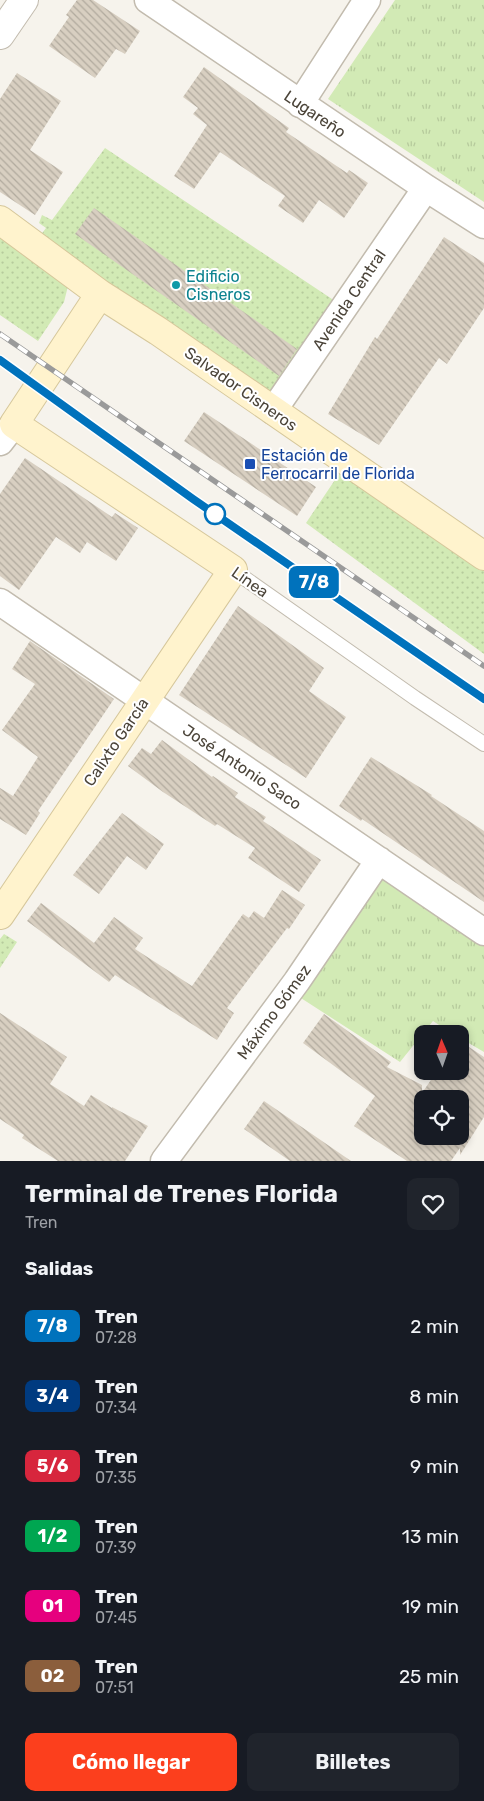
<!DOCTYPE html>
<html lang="es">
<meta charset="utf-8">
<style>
:root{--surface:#171b24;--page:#20242c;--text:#f1f3f6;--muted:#9ea1a6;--accent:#fc3f1d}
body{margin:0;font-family:Rubik,sans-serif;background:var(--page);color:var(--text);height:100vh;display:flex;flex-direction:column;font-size:19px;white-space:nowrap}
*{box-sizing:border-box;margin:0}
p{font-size:16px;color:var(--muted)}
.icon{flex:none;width:28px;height:28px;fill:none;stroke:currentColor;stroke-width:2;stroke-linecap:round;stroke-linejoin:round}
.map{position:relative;height:1161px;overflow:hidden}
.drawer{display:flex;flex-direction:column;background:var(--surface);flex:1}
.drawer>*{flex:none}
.badge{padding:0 10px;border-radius:8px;font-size:18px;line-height:32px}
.needle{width:32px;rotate:358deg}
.fabs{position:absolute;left:414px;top:1025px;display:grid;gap:10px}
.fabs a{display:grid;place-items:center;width:55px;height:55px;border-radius:10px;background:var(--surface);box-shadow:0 2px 8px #0003;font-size:25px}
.map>.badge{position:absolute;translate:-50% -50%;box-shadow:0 0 0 2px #fff}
h2{padding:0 25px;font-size:19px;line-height:45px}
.round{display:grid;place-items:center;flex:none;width:52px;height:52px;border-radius:10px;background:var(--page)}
.overview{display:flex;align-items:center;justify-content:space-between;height:85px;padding:0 25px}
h1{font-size:24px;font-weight:700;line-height:38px}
.primary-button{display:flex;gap:10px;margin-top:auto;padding:10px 25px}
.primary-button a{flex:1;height:58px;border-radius:10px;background:var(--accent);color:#fff;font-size:20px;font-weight:700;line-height:58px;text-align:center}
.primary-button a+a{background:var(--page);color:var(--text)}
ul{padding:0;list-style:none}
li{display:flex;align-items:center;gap:15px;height:70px;padding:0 25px}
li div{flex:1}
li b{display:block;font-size:19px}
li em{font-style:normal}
li .badge{min-width:55px;font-weight:700;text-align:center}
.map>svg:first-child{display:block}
</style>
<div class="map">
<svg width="484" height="1161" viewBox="0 0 484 1161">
<defs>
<pattern id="grass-dots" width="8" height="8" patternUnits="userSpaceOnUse" patternTransform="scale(1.25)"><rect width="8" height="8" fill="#d2eab5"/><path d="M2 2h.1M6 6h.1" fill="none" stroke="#b6ca9c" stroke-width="1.8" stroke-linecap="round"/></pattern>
<pattern id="park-tufts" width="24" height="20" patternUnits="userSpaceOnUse" patternTransform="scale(1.25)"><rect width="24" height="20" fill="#d2eab5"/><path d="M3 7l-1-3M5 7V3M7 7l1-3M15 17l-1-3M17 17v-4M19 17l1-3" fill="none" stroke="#b6ca9c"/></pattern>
<pattern id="building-back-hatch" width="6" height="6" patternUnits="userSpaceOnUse" patternTransform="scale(1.25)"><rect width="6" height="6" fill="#d8cfc1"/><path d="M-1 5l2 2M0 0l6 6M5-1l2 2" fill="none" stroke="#b1aa9e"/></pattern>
</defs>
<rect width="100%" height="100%" fill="#f6f3ec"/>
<!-- grass -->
<path fill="url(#grass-dots)" d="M 105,148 L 344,307 L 273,411 L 34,244 L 46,228 L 39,223 L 42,215 L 52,220 Z
M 0,237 L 60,278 L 68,286 L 64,302 L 38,341 L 0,315 Z
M 347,462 L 484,556 L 484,654 L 306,523 Z
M 4,934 L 17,942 L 0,968 L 0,939 Z"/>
<!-- park -->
<path fill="url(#park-tufts)" d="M 395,0 L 484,0 L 484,202 L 328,99 Z
M 379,860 L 484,932 L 484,1052 L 460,1038 L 460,1034 L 453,1034 L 433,1021 L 400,1062 L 290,991 Z"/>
<!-- building -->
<path fill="url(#building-back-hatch)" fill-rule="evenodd" d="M 77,0 L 93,0 L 140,31 L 125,54 L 116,49 L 95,78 L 49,46 L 69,17 L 66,15 Z
M 204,67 L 289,128 L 286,132 L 347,173 L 349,170 L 368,183 L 344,218 L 319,200 L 303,223 L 278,206 L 285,196 L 220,152 L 194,189 L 174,176 L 207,125 L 193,114 L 198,108 L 183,97 Z
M 17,73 L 61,101 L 30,150 L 63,172 L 35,215 L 0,192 L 0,99 Z
M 94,208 L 297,349 L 279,376 L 75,234 Z
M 444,237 L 484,263 L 484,308 L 447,364 L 439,358 L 379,445 L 328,414 L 375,337 L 377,339 Z
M 204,412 L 316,487 L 297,516 L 184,441 Z
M 25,458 L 112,517 L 115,513 L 138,528 L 116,561 L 87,542 L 80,553 L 56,537 L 19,590 L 0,576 L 0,494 Z
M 238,606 L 324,668 L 309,691 L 346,717 L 306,778 L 179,695 Z
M 30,641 L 114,699 L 38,811 L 40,813 L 26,835 L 0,819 L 0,788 L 13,796 L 38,757 L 2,730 L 35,684 L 12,669 Z
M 162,740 L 212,777 L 213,776 L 238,793 L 235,797 L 266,817 L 263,821 L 321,860 L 299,892 L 248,858 L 255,848 L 217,824 L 215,826 L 163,792 L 128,766 L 142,748 L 151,754 Z
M 371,757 L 432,795 L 431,796 L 484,831 L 484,902 L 362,819 L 361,821 L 339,806 Z
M 122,813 L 164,844 L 146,870 L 127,856 L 99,894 L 73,875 Z
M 282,890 L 305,905 L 289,929 L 287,928 L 227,1008 L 234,1013 L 217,1040 L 115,975 L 109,982 L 27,921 L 41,903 L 94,943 L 114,917 L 143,938 L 135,949 L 192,986 L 243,914 L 249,918 L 254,911 L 264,918 Z
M 0,1013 L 67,1057 L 50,1084 L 84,1106 L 91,1095 L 112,1108 L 112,1107 L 148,1126 L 125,1161 L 58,1161 L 22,1138 L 24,1135 L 0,1119 Z
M 324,1014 L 391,1062 L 387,1067 L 422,1085 L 422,1093 L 437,1071 L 460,1071 L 460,1041 L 484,1057 L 484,1117 L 460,1155 L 460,1148 L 451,1161 L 407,1161 L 354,1126 L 375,1096 L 303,1043 ZM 422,1099 L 460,1099 L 460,1136 L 422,1136 Z
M 264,1101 L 351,1161 L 290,1161 L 244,1129 Z"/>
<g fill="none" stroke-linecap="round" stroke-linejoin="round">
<!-- service casing -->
<g stroke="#c2bbae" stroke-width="16">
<path id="service" d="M 233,570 L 415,698 L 484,744"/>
</g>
<!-- minor casing -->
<g stroke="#c2bbae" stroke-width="29">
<path id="minor" d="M 148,0 L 426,188 L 484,225
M 300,104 L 367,0
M 273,411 L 426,188
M 0,442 L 14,424
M 0,602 L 484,932
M 164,1161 L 297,981 L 379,860"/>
</g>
<!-- tertiary casing -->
<g stroke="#c2bbae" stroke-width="30">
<path id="tertiary" d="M 0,35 L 24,0"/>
</g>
<!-- secondary casing -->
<g stroke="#d6c79b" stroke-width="30">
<path id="secondary" d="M 0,220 L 100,294 L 158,331 L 484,556
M 0,915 L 233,570 L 14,424 L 100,294"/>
</g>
<!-- service -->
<use href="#service" stroke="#fff" stroke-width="14"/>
<!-- minor -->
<use href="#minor" stroke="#fff" stroke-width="26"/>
<!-- tertiary -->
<use href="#tertiary" stroke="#fff" stroke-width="28"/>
<!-- secondary -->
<use href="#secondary" stroke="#fff3cd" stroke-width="28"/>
<!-- rail casing -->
<g stroke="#9a9a9a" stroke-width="5.5">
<path id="rail" d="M 0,334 L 484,666
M 0,360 L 193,499 L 484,699"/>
</g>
<!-- rail -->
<use href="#rail" stroke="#fff" stroke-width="4" stroke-dasharray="11" stroke-linecap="butt"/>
</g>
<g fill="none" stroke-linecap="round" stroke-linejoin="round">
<!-- line casing -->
<g stroke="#fff" stroke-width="11">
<path id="line" d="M 0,360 L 193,499 L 484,699"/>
</g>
<!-- line -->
<use href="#line" stroke="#0072bc" stroke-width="8"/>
</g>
<!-- markers -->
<circle fill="#0f9aa8" stroke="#fff" stroke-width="2" cx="176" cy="285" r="5"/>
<rect fill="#1a4fb4" stroke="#fff" stroke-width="2" x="244" y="458" width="12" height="12" rx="2.5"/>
<circle fill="#fff" stroke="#0072bc" stroke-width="2.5" cx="215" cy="514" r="10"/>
<g text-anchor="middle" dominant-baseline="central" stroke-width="4" stroke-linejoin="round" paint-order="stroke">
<!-- street labels -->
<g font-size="16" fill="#4b4439" stroke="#fff">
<text transform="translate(315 114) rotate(34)">Lugareño</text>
<text transform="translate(349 300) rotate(-56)">Avenida Central</text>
<text transform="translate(241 389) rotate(35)">Salvador Cisneros</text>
<text transform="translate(250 582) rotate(35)">Línea</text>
<text transform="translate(116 742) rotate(-56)">Calixto García</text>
<text transform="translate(242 767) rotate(34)">José Antonio Saco</text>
<text transform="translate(274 1012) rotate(-54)">Máximo Gómez</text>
</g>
<!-- culture labels -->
<g font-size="16" fill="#0d838f" stroke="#fff" text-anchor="start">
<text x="186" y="276">Edificio<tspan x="186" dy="18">Cisneros</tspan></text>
</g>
<!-- transit labels -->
<g font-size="16" fill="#164399" stroke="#fff" text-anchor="start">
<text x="261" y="455">Estación de<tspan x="261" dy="18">Ferrocarril de Florida</tspan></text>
</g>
</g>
</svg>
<div class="fabs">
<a><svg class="needle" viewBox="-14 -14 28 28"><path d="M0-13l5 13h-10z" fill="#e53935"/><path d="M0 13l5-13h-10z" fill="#9ea1a6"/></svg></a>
<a><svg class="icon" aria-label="locate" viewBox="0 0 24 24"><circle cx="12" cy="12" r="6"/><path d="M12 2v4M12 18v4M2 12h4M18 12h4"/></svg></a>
</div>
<b class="badge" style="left:314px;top:582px;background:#0072bc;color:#fff">7/8</b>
</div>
<section class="drawer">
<div class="overview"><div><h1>Terminal de Trenes Florida</h1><p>Tren</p></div><a class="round"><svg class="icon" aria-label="heart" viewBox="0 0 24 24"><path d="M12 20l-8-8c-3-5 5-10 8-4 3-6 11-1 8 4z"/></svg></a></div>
<h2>Salidas</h2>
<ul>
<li><span class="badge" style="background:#0072bc;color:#fff">7/8</span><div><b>Tren</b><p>07:28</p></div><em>2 min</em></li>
<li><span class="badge" style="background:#003b80;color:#fff">3/4</span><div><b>Tren</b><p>07:34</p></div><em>8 min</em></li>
<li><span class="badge" style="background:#d7263d;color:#fff">5/6</span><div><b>Tren</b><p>07:35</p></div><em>9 min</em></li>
<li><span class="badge" style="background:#00a651;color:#fff">1/2</span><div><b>Tren</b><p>07:39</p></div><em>13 min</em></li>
<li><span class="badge" style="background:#e6007e;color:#fff">01</span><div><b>Tren</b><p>07:45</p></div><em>19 min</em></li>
<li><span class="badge" style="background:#8b5e3c;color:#fff">02</span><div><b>Tren</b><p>07:51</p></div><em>25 min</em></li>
</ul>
<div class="primary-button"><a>Cómo llegar</a><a>Billetes</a></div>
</section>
